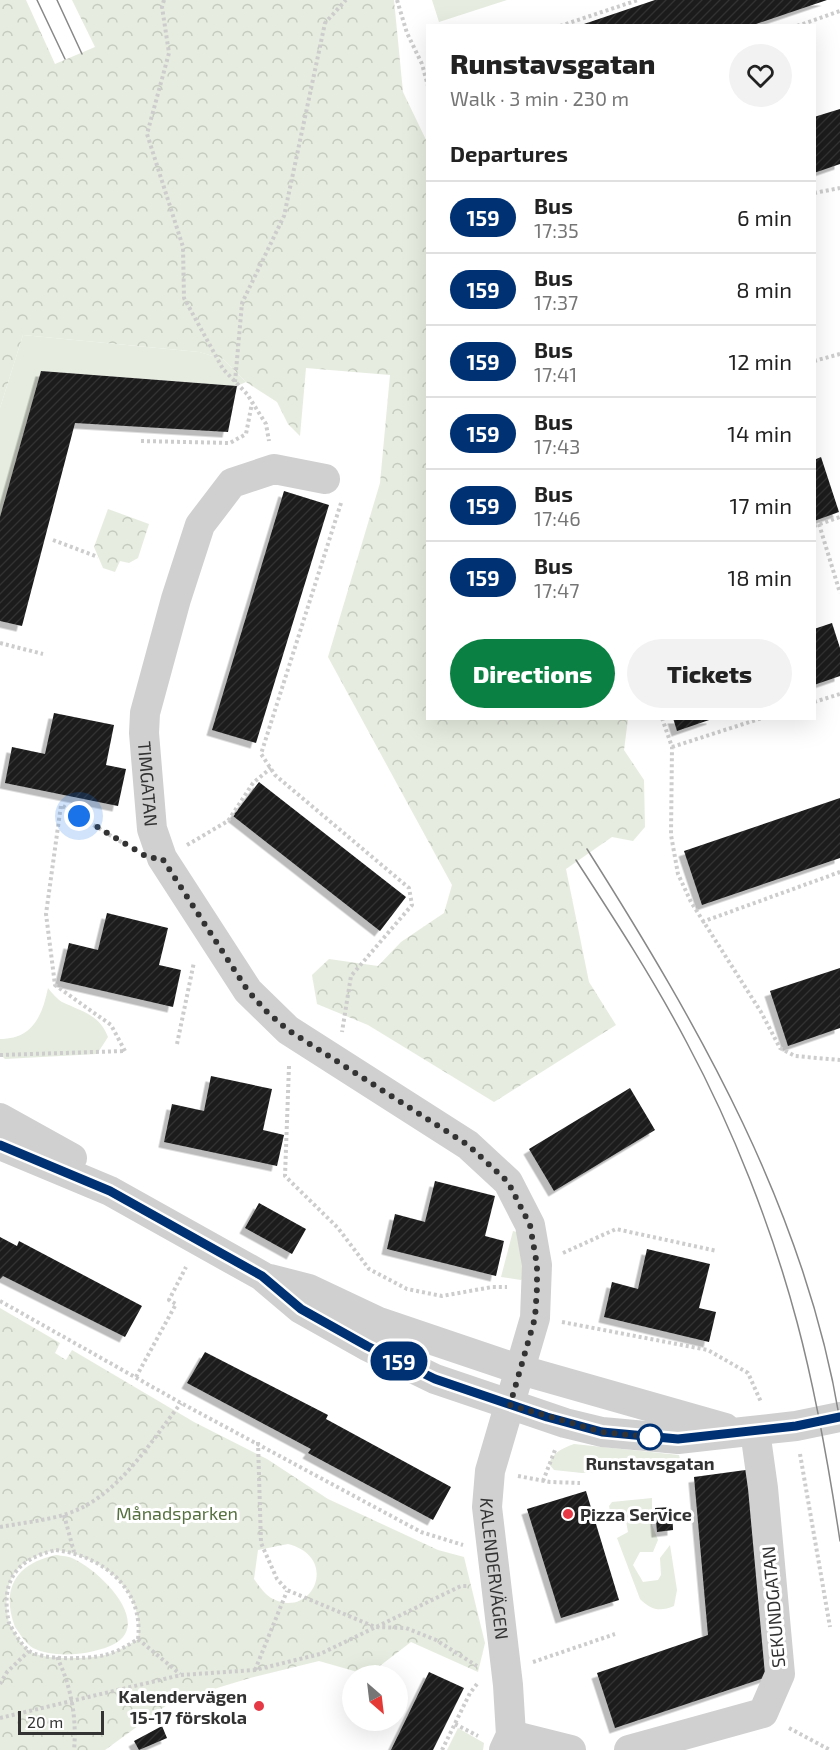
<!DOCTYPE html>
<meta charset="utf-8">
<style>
:root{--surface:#fff;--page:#f2f2f2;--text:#222;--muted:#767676;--line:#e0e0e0;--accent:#0b8043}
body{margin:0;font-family:"Exo 2",sans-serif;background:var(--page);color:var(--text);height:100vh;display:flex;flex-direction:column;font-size:22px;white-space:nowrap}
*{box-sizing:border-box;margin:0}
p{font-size:20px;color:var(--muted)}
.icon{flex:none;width:33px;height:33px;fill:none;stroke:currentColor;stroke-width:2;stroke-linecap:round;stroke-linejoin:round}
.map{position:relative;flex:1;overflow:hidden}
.side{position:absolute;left:426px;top:24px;width:390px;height:696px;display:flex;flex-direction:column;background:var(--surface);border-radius:0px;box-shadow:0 6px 24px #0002}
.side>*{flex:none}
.badge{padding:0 12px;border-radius:20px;font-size:21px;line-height:39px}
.needle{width:39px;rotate:152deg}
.tools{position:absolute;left:342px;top:1665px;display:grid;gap:12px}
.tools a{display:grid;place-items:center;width:66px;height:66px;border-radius:50%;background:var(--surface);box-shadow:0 6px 24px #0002;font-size:30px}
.scale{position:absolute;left:18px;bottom:15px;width:86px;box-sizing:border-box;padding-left:6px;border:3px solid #333;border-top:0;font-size:16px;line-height:21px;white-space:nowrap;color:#333;-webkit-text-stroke:4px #fff;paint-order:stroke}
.you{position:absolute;width:30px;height:30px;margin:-15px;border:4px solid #fff;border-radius:50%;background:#1a73e8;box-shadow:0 0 0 9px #1a73e833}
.map>.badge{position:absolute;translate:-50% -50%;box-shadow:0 0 0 3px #fff}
h2{padding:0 24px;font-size:22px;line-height:54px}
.round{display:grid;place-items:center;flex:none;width:63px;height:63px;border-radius:32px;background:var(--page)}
.head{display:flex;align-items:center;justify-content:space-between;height:102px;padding:0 24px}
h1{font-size:28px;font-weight:800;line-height:45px}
.action{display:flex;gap:12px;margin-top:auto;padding:12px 24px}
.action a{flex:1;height:69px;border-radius:36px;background:var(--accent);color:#fff;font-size:24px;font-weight:800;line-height:69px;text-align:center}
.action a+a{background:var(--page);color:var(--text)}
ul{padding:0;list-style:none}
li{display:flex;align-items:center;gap:18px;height:72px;padding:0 24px;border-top:2px solid var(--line)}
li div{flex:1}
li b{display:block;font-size:22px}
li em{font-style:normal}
li .badge{min-width:66px;font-weight:700;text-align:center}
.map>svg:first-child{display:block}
</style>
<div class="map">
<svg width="840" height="1750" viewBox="0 0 840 1750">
<defs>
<pattern id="forest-crowns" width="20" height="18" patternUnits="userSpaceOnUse" patternTransform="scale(1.5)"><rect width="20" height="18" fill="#e6ecdf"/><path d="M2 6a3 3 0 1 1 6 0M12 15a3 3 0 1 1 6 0" fill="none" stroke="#c6cbc0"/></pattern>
<pattern id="building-hatch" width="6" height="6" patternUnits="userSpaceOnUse" patternTransform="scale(1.5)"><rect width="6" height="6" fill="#1a1a1a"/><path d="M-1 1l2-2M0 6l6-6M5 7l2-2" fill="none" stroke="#333"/></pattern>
<filter id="shadow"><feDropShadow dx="-5.5" dy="5.5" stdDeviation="0" flood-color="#0004"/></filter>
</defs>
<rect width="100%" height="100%" fill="#fff"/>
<!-- grass -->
<path fill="#e6ecdf" d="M 432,0 L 507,0 L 439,22 Z
M 23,335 L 199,352 L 223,359 L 246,382 L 237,386 L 41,371 L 0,517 L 0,408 Z
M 48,988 C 52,993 57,999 62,1002 C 81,1011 100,1015 108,1037 L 97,1054 L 5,1059 L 0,1054 L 0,1039 C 32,1039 42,1017 48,988 Z
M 513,1231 L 517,1232 L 525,1277 L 521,1280 L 501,1277 Z
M 574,1444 L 679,1455 L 682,1468 L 582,1473 L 554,1470 L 549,1464 C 553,1452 563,1448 574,1444 Z
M 652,1498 L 652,1525 L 658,1540 L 653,1552 L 640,1552 L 633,1565 L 643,1582 L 658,1580 L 661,1575 L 660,1558 L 670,1545 L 677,1590 L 674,1606 C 660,1612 651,1610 640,1599 L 617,1538 L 628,1532 L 624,1510 L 610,1511 L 609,1506 L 612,1502 Z
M 458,1728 L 484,1743 L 483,1750 L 447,1750 Z"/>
<!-- forest -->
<path fill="url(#forest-crowns)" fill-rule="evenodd" d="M 0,0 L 26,0 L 55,64 L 95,47 L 72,0 L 394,0 L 403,92 L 428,144 L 428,718 L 628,719 L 624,750 L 644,780 L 645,827 L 633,841 L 612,837 L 566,869 L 589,982 L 616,1025 L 494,1102 L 368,1025 L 317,1004 L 312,975 L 329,959 L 378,966 L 401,942 L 444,913 L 452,885 L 328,657 L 380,483 L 390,375 L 306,368 L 300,436 L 288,424 L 277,402 L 246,382 L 223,359 L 199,352 L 23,335 L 0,408 Z
M 108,509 L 149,524 L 138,558 L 129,563 L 120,561 L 115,572 L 103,568 L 94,547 Z
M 0,1308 L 60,1343 L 55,1353 L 66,1360 L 72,1350 L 194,1422 L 267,1459 L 328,1499 L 438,1550 L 464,1557 L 485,1643 L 478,1672 L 411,1642 L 368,1675 L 319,1661 L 250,1678 L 171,1702 L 105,1750 L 0,1750 ZM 288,1544 C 340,1557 313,1619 273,1599 C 266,1596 259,1586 254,1579 L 258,1550 ZM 56,1550 C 102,1556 145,1590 138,1639 C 127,1646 117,1652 105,1655 C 88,1659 41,1661 28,1650 C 20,1643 14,1632 9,1623 C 0,1581 16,1558 56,1550 Z
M 56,1555 C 62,1556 69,1556 74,1559 C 102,1572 160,1630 105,1648 C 84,1655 53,1658 33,1648 C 26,1644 20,1634 15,1627 C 0,1587 18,1563 56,1555 Z"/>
<!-- building -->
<path fill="url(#building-hatch)" filter="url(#shadow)" d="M 655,0 L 827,0 L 750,26 L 578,26 Z
M 840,109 L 840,164 L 814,173 L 814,117 Z
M 41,371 L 237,386 L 228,432 L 75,423 L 22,626 L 0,621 L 0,517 Z
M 821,457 L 839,512 L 814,521 L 814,460 Z
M 284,491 L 329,505 L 256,743 L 212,730 Z
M 832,623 L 840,648 L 840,676 L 814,685 L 814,629 Z
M 54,713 L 114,725 L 106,765 L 126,769 L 118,806 L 5,783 L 12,747 L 45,754 Z
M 673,718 L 712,718 L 712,719 L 677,731 Z
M 259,782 L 406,897 L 380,931 L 233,816 Z
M 840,798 L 840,858 L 702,905 L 684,851 Z
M 107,913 L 168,928 L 159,965 L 181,970 L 173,1007 L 60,981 L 69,943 L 98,950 Z
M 840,968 L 840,1028 L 788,1046 L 770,991 Z
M 211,1076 L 272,1089 L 263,1130 L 284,1135 L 277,1166 L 164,1142 L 172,1104 L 204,1111 Z
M 630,1088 L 655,1130 L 554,1191 L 529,1149 Z
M 435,1181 L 495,1196 L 485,1236 L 504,1241 L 496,1276 L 387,1249 L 395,1214 L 425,1222 Z
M 259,1203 L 306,1229 L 292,1254 L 245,1228 Z
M 0,1237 L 17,1246 L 19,1241 L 142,1306 L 125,1337 L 3,1276 L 0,1279 Z
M 647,1249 L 710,1264 L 699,1308 L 716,1312 L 709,1342 L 604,1317 L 612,1282 L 638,1289 Z
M 205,1352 L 328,1415 L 326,1419 L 451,1487 L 433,1520 L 308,1453 L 311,1449 L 187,1383 Z
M 753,1469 L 767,1677 L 615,1728 L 597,1673 L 708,1635 L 694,1477 Z
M 586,1491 L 619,1600 L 561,1618 L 527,1509 Z
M 672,1507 L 673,1530 L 657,1532 L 655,1508 Z
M 429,1672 L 464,1688 L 433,1750 L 391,1750 Z
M 162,1726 L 167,1738 L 139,1750 L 134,1741 Z"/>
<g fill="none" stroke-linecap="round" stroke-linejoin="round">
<!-- path -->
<path stroke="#cdcdcd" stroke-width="4" stroke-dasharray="3 3" stroke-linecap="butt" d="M 164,0 L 162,7 L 169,53 L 147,134 L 183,247 L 184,298 L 223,369 L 247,394 L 266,424 L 269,441
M 397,0 L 407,33 L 422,64 L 428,86
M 560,26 L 638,0
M 797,26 L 840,11
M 814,193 L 840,188
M 814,361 L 840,354
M 235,382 L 242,303 L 284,216 L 325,23 L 346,0
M 141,441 L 230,443 L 246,434 L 252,403
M 341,503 L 261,754 L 275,775 L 409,888 L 412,905 L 351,976 L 342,1032
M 819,524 L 840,593
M 814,526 L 840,517
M 53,540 L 98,557
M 0,643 L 43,654
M 814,702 L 840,694
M 662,718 L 672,747 L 671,835 L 678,874 L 691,902 L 761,1012 L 780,1048 L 795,1056 L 840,1060
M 672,747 L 762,718
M 187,845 L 228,821 L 253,783 L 271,768
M 702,922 L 840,872
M 177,1044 L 194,962
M 125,1051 L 111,1025 L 55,985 L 46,914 L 61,805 L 126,845
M 0,1055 L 125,1051
M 289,1066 L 285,1176 L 338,1228 L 369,1269 L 407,1289 L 442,1296 L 492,1287 L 507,1287
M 563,1253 L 616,1229 L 717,1251
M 0,1301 L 181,1403 L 421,1532 L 463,1545
M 562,1322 L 708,1350 L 748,1373 L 761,1402
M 136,1377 L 176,1304 L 169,1300 L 186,1267
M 258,1442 L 261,1543 L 277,1579 L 287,1590 L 375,1627 L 406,1628 L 436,1640 L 477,1666
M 800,1454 L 830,1627
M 518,1476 L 550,1482 L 580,1483
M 543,1481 L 555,1450
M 64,1515 L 74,1552
M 0,1527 C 21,1523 43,1521 63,1515 C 116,1500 149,1444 181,1403
M 56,1550 C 103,1556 144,1589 138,1639 C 127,1646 117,1652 105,1655 C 88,1659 41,1661 28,1650 C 20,1643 14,1632 9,1623 C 0,1581 16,1559 56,1550 Z
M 138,1639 L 180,1674
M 57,1657 C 71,1686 77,1718 74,1750
M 533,1662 L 615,1634
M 255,1670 L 287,1591
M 0,1684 L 7,1672 L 29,1651
M 0,1718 L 181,1675 L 255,1670 L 320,1654 L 461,1586 L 469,1586
M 455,1724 L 478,1736
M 789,1728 L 830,1750
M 442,1750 L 470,1693 L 477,1684"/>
<!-- minor -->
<g stroke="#d0d0d0" stroke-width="30">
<path id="s1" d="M 325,479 L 274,469 L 232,483 L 200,525 L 176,599 L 145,713 L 144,733 L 152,829 L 162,858 L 248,991 L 288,1030 L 468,1145 L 508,1182 L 530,1225 L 537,1265 L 535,1318 L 490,1471 L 487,1507 L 508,1685 L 511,1735 L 504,1750"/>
<path d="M 0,1118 L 72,1158"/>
<path d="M 0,1145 L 110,1191 L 262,1276 L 301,1309 L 367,1346 L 435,1379 L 565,1423 L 602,1432 L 678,1439 L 796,1426 L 840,1417"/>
<path d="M 270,1279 L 309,1289 L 379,1322 L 521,1370 L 725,1428"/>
<path d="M 511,1735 L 571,1750"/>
<path d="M 629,1750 L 763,1713 L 780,1674 L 763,1488 L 755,1431"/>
</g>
<!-- tram -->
<path stroke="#888" stroke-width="1.5" d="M 37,0 L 65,59
M 57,0 L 82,54
M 587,849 C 699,1026 806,1212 840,1421
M 576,860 C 615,920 654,980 687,1043 C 733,1129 772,1228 797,1322 C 816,1393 829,1468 840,1541"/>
</g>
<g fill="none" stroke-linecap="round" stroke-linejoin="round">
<!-- line casing -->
<g stroke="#fff" stroke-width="14">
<path id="line" d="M 0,1145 L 110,1191 L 262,1276 L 301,1309 L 367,1346 L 435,1379 L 547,1417 L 602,1432 L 678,1439 L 796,1426 L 840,1417"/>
</g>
<!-- line -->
<use href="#line" stroke="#003273" stroke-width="9"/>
<!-- walk -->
<path stroke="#333" stroke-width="6" stroke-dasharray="0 10.8" d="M 79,816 L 149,858 L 162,858 L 248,991 L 266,1011 L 288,1030 L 468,1145 L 508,1182 L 530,1225 L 537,1265 L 537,1288 L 535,1318 L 510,1405 L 602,1432 L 659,1438 L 650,1437"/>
</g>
<!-- markers -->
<circle fill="#fff" stroke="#003273" stroke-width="3" cx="650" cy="1437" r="12"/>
<g fill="#e63946" stroke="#fff" stroke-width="2">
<circle cx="568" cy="1514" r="6"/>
<circle cx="259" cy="1706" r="6"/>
</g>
<g text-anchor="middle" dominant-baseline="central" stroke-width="6" stroke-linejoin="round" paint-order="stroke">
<!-- street labels -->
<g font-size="18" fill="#333" stroke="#fff">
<text stroke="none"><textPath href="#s1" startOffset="416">TIMGATAN</textPath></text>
<text stroke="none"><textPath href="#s1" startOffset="1374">KALENDERVÄGEN</textPath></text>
<text transform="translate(773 1607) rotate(-95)">SEKUNDGATAN</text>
</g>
<!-- stop labels -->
<g font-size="18" font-weight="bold" fill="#333" stroke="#fff">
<text x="650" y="1463">Runstavsgatan</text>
</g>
<!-- park labels -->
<g font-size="18" fill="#56703f" stroke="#fff">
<text x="177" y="1513">Månadsparken</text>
</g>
<!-- poi labels -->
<g font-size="18" font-weight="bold" fill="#333" stroke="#fff" text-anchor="start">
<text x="580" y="1514">Pizza Service</text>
<text x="247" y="1696" text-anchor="end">Kalendervägen<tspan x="247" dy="21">15-17 förskola</tspan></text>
</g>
</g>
</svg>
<div class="tools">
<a><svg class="needle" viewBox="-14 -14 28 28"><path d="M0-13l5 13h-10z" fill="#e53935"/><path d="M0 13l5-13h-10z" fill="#767676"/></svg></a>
</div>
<div class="scale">20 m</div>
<div class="you" style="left:79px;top:816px"></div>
<b class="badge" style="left:399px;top:1361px;background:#003273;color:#fff">159</b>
<section class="side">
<div class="head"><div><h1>Runstavsgatan</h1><p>Walk · 3 min · 230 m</p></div><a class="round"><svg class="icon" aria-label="heart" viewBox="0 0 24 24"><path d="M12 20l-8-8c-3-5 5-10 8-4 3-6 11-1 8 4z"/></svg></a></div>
<h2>Departures</h2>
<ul>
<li><span class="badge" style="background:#003273;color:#fff">159</span><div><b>Bus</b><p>17:35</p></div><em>6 min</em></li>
<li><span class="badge" style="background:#003273;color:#fff">159</span><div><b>Bus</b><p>17:37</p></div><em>8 min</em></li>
<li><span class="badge" style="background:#003273;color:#fff">159</span><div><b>Bus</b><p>17:41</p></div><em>12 min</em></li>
<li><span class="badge" style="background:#003273;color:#fff">159</span><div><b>Bus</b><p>17:43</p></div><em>14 min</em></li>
<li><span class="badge" style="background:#003273;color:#fff">159</span><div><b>Bus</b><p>17:46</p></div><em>17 min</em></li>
<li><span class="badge" style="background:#003273;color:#fff">159</span><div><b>Bus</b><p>17:47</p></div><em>18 min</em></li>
</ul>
<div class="action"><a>Directions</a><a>Tickets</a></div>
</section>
</div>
